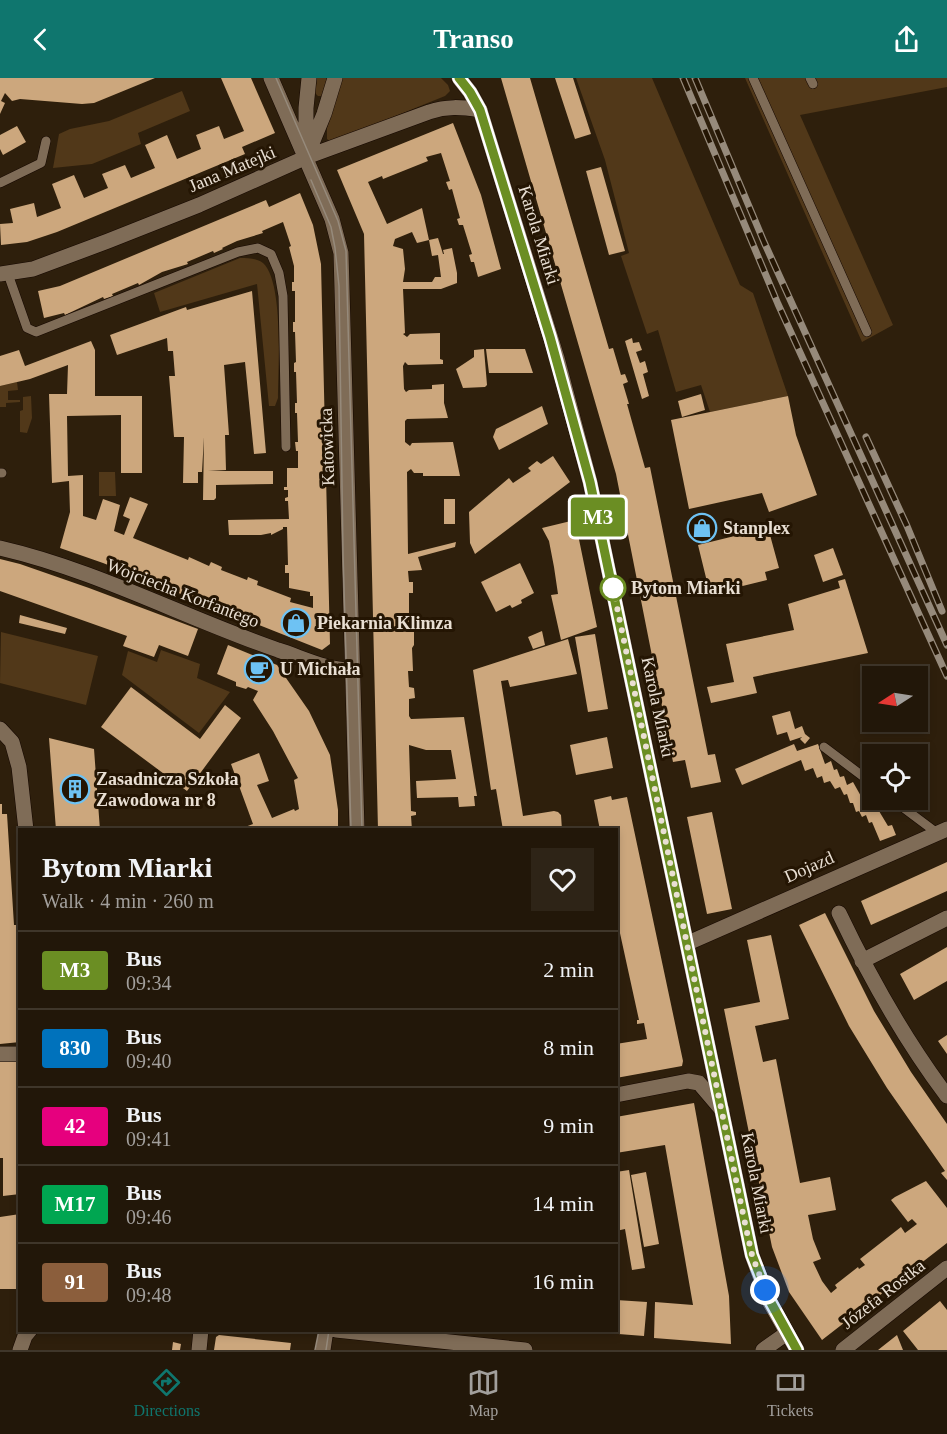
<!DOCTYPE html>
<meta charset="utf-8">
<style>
:root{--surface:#221709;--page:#2e2417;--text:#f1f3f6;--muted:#a29f9c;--line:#3f362a;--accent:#0f766e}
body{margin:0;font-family:"Times New Roman",serif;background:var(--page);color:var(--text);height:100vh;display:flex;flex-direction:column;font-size:22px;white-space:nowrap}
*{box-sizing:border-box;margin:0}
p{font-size:20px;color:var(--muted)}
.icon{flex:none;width:33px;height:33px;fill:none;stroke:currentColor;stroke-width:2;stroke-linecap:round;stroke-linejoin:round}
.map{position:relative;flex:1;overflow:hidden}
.sheet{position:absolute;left:18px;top:750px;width:600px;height:504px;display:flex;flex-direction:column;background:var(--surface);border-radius:0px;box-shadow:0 3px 9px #0003,0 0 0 2px var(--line)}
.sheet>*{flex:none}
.badge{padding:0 12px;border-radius:4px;font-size:21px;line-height:39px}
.needle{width:39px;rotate:258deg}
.controls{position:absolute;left:862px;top:588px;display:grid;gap:12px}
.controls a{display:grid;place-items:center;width:66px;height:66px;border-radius:0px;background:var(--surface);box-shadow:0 3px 9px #0003,0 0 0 2px var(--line);font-size:30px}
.you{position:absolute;width:30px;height:30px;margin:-15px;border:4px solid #fff;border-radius:50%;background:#1a73e8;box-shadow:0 0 0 9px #1a73e833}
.map>.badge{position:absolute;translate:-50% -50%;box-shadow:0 0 0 3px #fff}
.round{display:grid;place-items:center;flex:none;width:63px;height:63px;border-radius:0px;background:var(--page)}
.head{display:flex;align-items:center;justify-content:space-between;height:102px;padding:0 24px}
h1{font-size:28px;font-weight:800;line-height:45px}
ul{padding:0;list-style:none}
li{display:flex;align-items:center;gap:18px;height:78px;padding:0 24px;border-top:2px solid var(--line)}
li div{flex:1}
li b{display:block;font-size:22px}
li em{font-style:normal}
li .badge{min-width:66px;font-weight:700;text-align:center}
header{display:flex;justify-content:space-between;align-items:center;height:78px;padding:0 24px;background:var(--accent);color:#fff;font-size:27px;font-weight:800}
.menu{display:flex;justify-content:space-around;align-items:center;height:84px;border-top:2px solid var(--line);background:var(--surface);font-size:16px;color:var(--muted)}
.menu a{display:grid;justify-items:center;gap:3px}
.menu .on{color:var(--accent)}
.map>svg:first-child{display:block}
</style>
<header><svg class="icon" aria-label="back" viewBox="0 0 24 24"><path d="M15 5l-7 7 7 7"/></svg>Transo<svg class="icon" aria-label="share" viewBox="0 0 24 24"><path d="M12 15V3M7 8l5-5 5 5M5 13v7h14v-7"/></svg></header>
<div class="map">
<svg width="947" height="1272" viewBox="0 0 947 1272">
<rect width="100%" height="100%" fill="#2e1f0c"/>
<!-- green -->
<path fill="#513819" d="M 317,0 L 328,0 L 322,18 L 318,18 L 315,15 Z
M 342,0 L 441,0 L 448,7 L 450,13 L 445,18 L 331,64 L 327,61 L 327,50 Z
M 576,0 L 652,0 L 740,207 L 753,215 L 788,318 L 710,334 L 701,307 L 676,314 L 658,252 L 647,256 L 621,178 L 629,175 L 605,82 Z
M 745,0 L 947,0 L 947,9 L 800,37 L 893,247 L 862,264 Z
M 182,13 L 190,33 L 138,55 L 141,66 L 92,86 L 53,90 L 59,56 L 70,51 L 109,43 Z
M 240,180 C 248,180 256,180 263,185 C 284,204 278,291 278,320 L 275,328 L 269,328 L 257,206 L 160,234 L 154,215 Z
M 17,304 L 18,312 L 8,313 L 8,322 L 20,322 L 20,324 L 6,325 L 6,329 L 0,329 L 0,308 Z
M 31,318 L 32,340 L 27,355 L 20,354 L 20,333 L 23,332 L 23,319 Z
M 99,394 L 115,394 L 116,418 L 99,418 Z
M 1,554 L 98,578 L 86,627 L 0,605 Z
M 161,572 L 200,586 L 197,600 L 230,614 L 199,655 L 122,597 L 128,573 L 157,584 Z"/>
<!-- building -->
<path fill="#cca77d" d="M 0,0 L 155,0 L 94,25 L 82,26 L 20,21 L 12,23 L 5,15 L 1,23 L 5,25 L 0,36 Z
M 221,0 L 251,0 L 275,55 L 242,69 L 245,76 L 57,154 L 27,164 L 1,167 L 0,146 L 13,145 L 10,131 L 34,125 L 37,139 L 61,130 L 52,106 L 74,97 L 84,120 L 108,110 L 102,96 L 125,87 L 131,100 L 155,90 L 145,67 L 167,57 L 177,81 L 201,71 L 196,57 L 219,48 L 224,61 L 244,53 Z
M 501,0 L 530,0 L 609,271 L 613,270 L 621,297 L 625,296 L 628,304 L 623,306 L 629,326 L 627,326 L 645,390 L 650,389 L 708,677 L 715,676 L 721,704 L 691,710 L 685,682 L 673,684 L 616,396 Z
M 555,0 L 573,0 L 591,56 L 575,61 Z
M 453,45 L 481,117 L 501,191 L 478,199 L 474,184 L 471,184 L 469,177 L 472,176 L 463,147 L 459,147 L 457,141 L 460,140 L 452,111 L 449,112 L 446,104 L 450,103 L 441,75 L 426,79 L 428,83 L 383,101 L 382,98 L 368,104 L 387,146 L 422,130 L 429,162 L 417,165 L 412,154 L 395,161 L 393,168 L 403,171 L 405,191 L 403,204 L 432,204 L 435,199 L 441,199 L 438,177 L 432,178 L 429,162 L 438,160 L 443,176 L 444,176 L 443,172 L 452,170 L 457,195 L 457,205 L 441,211 L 403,211 L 405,255 L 403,256 L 407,259 L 410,256 L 440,255 L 440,281 L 443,282 L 443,286 L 408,287 L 405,284 L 403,288 L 404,311 L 406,314 L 409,312 L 432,311 L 432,307 L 444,306 L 444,325 L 448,340 L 407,341 L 405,343 L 405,364 L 410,368 L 412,365 L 453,364 L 460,398 L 423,398 L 423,395 L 414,395 L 411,391 L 407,394 L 408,476 L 456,464 L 455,469 L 418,479 L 422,492 L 408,493 L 409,504 L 413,504 L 413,515 L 409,515 L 409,541 L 410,552 L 414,552 L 414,567 L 412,570 L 413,593 L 408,593 L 409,609 L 414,610 L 415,620 L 409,621 L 409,638 L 411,641 L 464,639 L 477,718 L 474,718 L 475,728 L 459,729 L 458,719 L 417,720 L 416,703 L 456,701 L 451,672 L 426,672 L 409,667 L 411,733 L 416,734 L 416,737 L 411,738 L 412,752 L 378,752 L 364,156 L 337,92 Z
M 17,48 L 26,64 L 3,77 L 0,71 L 0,57 Z
M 601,89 L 625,173 L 609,177 L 586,93 Z
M 300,115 L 313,147 L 321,186 L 330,566 L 322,572 L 103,485 L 60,470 L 70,434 L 69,403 L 52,405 L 49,316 L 67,316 L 68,287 L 30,301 L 0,308 L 0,278 L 19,272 L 25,288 L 91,263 L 95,272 L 95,318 L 142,318 L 142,395 L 121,395 L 121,337 L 67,338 L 68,398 L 83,397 L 83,438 L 96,442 L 103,421 L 120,427 L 114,453 L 124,457 L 130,441 L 123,438 L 130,419 L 148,426 L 133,460 L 188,482 L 189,479 L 209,488 L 211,484 L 222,489 L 221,492 L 247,502 L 248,499 L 258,503 L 257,507 L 291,520 L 290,524 L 313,530 L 313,518 L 310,518 L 310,514 L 289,510 L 289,495 L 285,495 L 285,487 L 288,487 L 287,449 L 283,449 L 283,451 L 271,457 L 271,455 L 261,457 L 229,457 L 228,442 L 289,441 L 288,423 L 285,423 L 285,420 L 288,419 L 288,412 L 284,412 L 284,409 L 287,409 L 287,390 L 298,390 L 298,373 L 296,373 L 295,364 L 298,364 L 297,335 L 295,335 L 295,325 L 297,325 L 296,294 L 294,294 L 294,285 L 296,284 L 295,254 L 293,254 L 293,244 L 295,244 L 295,213 L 292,213 L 292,204 L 294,204 L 294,188 L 289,169 L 291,168 L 283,144 L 262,153 L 263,155 L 237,163 L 222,170 L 223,171 L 214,175 L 213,173 L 187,184 L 188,186 L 162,194 L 139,207 L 138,205 L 112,216 L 113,218 L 104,221 L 103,219 L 65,237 L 64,235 L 44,240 L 38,213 L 60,208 L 266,122 L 269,129 Z
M 252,213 L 266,375 L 254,376 L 245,284 L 224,287 L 229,357 L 225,357 L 226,392 L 208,393 L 273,393 L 273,406 L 216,407 L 216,420 L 214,422 L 203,422 L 204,359 L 202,394 L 198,394 L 198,405 L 183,405 L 184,359 L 174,359 L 169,298 L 175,298 L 173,273 L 168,273 L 167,260 L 117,277 L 110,257 L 186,229 L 187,232 Z
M 632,260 L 633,265 L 639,264 L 642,272 L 636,274 L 640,285 L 645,283 L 648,294 L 643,296 L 649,318 L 642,321 L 625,263 Z
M 484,271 L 487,307 L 485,309 L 463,310 L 456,291 L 474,279 L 474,272 Z
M 486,271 L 525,271 L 533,295 L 489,295 Z
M 701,316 L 705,332 L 682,339 L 678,323 Z
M 788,318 L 796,357 L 817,417 L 769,434 L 762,415 L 689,431 L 671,342 Z
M 542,328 L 548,346 L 499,372 L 493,359 L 496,351 Z
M 553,378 L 570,404 L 475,476 L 470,465 L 469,434 L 509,400 L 513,405 L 531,393 L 528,390 L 537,383 L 541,386 Z
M 444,421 L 455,421 L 455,446 L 444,446 Z
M 575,442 L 597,549 L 561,562 L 551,517 L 558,516 L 554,489 L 549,463 L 542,450 Z
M 755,453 L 757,460 L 770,457 L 779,490 L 765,494 L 767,502 L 710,516 L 698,467 Z
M 833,470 L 843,497 L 823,504 L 814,477 Z
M 0,481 L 20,486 L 89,510 L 198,551 L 188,578 L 159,567 L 154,579 L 123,568 L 127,558 L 0,513 Z
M 520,485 L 534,515 L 521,522 L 522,525 L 512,530 L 510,527 L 496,534 L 481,504 Z
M 845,501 L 868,575 L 753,599 L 757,615 L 711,625 L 707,609 L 734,604 L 726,566 L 794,552 L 788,526 L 840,510 L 838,503 Z
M 20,537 L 38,542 L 67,550 L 65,556 L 19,545 Z
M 542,553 L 545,567 L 533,571 L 528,559 Z
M 595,556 L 608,631 L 588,634 L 575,559 Z
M 568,561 L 577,596 L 510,609 L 508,602 L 501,603 L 523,738 L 554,733 L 558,734 L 561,737 L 562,752 L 503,752 L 496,711 L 491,712 L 473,592 Z
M 228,567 L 277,587 L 309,633 L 330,677 L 338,732 L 338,752 L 288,752 L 287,750 L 282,752 L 237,752 L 253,746 L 231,686 L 259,675 L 269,703 L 257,707 L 272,740 L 294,731 L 295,733 L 299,731 L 294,702 L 298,700 L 273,653 L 253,622 L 258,613 L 248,609 L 246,611 L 236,608 L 236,604 L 217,596 Z
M 131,609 L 200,661 L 225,627 L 241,640 L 187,713 L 101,649 Z
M 790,633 L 795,651 L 802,648 L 805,656 L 810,660 L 805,666 L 800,661 L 802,659 L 790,663 L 787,654 L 777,657 L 772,638 Z
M 607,659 L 613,690 L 576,697 L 570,667 Z
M 49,660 L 94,671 L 100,752 L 56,752 Z
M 794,666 L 797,673 L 818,666 L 825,686 L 831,683 L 834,692 L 837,691 L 840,699 L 844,698 L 847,707 L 853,704 L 862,720 L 866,719 L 869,728 L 874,726 L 876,734 L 879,733 L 888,748 L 892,747 L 896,757 L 880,763 L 872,744 L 869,745 L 866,737 L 862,739 L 859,733 L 856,734 L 853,725 L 850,725 L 847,716 L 844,717 L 840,709 L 835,711 L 830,703 L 824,705 L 822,698 L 817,700 L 813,690 L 805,693 L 801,682 L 742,707 L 735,691 Z
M 611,718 L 612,722 L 627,719 L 683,983 L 682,988 L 616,1000 L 616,966 L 647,961 L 644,945 L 637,946 L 637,942 L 639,942 L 616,837 L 616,752 L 600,752 L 594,722 Z
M 0,726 L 2,726 L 2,736 L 7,736 L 14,847 L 19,847 L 20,861 L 20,964 L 0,966 Z
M 712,734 L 732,831 L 707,836 L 687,739 Z
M 947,784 L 947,813 L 871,847 L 861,823 Z
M 825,835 L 874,933 L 911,994 L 947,1046 L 947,1102 L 941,1095 L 945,1093 L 887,1010 L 849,948 L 799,847 Z
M 771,857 L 789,941 L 755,948 L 763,984 L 776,981 L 800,1105 L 830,1099 L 836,1132 L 808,1137 L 813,1161 L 821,1181 L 813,1184 L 822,1203 L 831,1215 L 837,1210 L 835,1207 L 858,1189 L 859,1191 L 865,1187 L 860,1181 L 901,1149 L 905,1155 L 917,1146 L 912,1141 L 908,1144 L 891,1122 L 895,1119 L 926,1103 L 947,1130 L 947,1165 L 822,1262 L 789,1214 L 772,1169 L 724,931 L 760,924 L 747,862 Z
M 947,869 L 947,903 L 914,922 L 900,896 Z
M 947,957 L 947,976 L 938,963 Z
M 0,982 L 20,982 L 20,1116 L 3,1118 L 3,1080 L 0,1080 Z
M 694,1025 L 729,1218 L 731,1266 L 654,1260 L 655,1224 L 693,1227 L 665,1067 L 616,1075 L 616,1039 Z
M 629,1092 L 645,1190 L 632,1192 L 625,1151 L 616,1153 L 616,1094 Z
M 646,1094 L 659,1166 L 644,1169 L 631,1097 Z
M 20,1136 L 20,1211 L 0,1211 L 0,1139 Z
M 616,1222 L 647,1224 L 644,1258 L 593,1254 L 594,1252 L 616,1252 Z
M 940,1223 L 947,1232 L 947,1272 L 918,1272 L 903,1253 Z
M 219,1257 L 291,1265 L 290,1272 L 214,1272 L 216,1259 Z
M 897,1257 L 903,1272 L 878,1272 Z
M 173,1264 L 181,1266 L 180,1272 L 172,1272 Z"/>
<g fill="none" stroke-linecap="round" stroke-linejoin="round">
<!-- lane casing -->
<g stroke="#160800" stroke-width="10">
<path id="lane" d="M 753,0 L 867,254
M 810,0 L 813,6
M 0,105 L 41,85 L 46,63
M 8,196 L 27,250 L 36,254 L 238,174 L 258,170 L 271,176 L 279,195 L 283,218 L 286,369
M 0,395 L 2,395
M 824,669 L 873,706
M 893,722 L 937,755"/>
</g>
<!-- street casing -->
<g stroke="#160800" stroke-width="16">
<path id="street" d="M 271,0 L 332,141 L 341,175 L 357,752
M 306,71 L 306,30 L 309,0
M 306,80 L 324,36 L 335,0
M 0,196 L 33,191 L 108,163 L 199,127 L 309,78 L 429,34 C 447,28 461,29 480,32
M 0,470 C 96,492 185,540 278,572 C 301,579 328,593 352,592
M 0,651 L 12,664 L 19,689 L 26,752
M 839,835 C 870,900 904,961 947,1018
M 688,865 L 947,751
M 862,883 L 947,840
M 0,976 L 20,976
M 616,1017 L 688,1003 L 699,1005 L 722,1032
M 336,1252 L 525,1272
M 20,1272 L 25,1258 L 30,1252
M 199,1272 L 201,1252
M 323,1272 L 326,1252
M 763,1272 L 787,1255
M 843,1272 L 947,1190"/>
</g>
<!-- secondary casing -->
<g stroke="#160800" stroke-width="16">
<path id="secondary" d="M 459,0 L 470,14 L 480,32 L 557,280 L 590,404 L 752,1177 L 769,1223 L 797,1272"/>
</g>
<!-- lane -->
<use href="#lane" stroke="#7f6c57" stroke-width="9"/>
<!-- street -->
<use href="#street" stroke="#7f6c57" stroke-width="15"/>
<!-- secondary -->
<use href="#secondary" stroke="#7f6c57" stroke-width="15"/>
<!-- tram -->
<path stroke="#968a7b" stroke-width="1.5" d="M 276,0 L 338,143 L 346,173 L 362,752
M 311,102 L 331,149 L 335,170 L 339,208 L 343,475 L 351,752
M 315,1272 L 319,1252
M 326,1272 L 329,1252"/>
<!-- rail casing -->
<g stroke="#968a7b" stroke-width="7">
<path id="rail" d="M 683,0 L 778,226 L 947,598
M 695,0 L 764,164 L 947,567
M 866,359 L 907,448 L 942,533"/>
</g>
<!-- rail -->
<use href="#rail" stroke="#241503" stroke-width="4.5" stroke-dasharray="14" stroke-linecap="butt"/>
</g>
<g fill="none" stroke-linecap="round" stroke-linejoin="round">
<!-- line casing -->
<g stroke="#fff" stroke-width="14">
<path id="line" d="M 459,0 L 470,14 L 480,32 L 550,259 L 590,404 L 752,1177 L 770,1223 L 797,1272"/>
</g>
<!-- line -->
<use href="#line" stroke="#6b8e23" stroke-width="9"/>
<!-- walk -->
<path stroke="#e9dfd3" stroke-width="6" stroke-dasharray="0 10.8" d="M 613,510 L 746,1150 L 752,1177 L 765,1212"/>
</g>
<!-- icons -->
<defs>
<g id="shop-ring" transform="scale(1.5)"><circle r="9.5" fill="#241503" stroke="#6ec2f3" stroke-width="1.5"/><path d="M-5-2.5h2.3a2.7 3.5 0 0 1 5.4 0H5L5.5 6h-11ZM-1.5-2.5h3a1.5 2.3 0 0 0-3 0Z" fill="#6ec2f3"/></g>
<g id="cafe-ring" transform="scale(1.5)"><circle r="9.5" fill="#241503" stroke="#6ec2f3" stroke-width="1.5"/><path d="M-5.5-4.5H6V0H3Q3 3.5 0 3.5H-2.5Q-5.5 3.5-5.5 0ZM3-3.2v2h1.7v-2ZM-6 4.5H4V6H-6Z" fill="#6ec2f3"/></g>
<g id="building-ring" transform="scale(1.5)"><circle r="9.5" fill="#241503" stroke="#6ec2f3" stroke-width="1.5"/><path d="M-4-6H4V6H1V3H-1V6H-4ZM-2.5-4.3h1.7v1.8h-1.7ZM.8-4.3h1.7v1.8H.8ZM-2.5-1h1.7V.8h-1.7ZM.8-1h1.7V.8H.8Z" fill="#6ec2f3"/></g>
</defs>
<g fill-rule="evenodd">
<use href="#shop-ring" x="702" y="450"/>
<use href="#shop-ring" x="296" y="545"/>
<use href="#cafe-ring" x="259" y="591"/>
<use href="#building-ring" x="75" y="711"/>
</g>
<!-- markers -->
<circle fill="#fff" stroke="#6b8e23" stroke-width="3" cx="613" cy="510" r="12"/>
<g text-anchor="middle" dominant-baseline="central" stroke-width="6" stroke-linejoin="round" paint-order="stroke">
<!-- street labels -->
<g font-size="18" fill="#e9dfd3" stroke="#241503">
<text transform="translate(232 91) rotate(-23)">Jana Matejki</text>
<text transform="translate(539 157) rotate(73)">Karola Miarki</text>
<text transform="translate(327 369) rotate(-92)">Katowicka</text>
<text transform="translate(183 515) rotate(21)">Wojciecha Korfantego</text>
<text transform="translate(658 629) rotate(78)">Karola Miarki</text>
<text transform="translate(809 789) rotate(-24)">Dojazd</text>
<text transform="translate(757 1105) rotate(79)">Karola Miarki</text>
<text transform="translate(883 1216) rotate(-38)">Józefa Rostka</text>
</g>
<!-- poi labels -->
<g font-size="18" font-weight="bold" fill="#e9dfd3" stroke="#241503" text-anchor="start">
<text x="723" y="450">Stanplex</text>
<text x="317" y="545">Piekarnia Klimza</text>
<text x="280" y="591">U Michała</text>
<text x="96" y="701">Zasadnicza Szkoła<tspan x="96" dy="21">Zawodowa nr 8</tspan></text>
</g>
<!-- stop labels -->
<g font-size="18" font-weight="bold" fill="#e9dfd3" stroke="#241503" text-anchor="start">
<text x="631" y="510">Bytom Miarki</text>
</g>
</g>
</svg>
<div class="controls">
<a><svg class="needle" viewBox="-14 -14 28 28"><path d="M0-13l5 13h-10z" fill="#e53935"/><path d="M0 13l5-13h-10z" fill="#a29f9c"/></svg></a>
<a><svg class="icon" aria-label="locate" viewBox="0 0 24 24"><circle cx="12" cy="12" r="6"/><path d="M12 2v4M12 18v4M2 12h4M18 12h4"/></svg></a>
</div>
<div class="you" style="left:765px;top:1212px"></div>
<b class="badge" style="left:598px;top:439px;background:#6b8e23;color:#fff">M3</b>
<section class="sheet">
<div class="head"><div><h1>Bytom Miarki</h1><p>Walk · 4 min · 260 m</p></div><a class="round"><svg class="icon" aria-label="heart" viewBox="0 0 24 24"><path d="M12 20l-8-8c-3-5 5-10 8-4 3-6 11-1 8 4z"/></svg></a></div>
<ul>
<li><span class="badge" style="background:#6b8e23;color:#fff">M3</span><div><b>Bus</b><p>09:34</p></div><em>2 min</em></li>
<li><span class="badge" style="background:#0072bc;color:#fff">830</span><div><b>Bus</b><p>09:40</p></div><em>8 min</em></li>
<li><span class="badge" style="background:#e6007e;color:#fff">42</span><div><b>Bus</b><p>09:41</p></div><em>9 min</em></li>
<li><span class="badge" style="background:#00a651;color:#fff">M17</span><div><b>Bus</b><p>09:46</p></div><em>14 min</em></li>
<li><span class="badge" style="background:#8b5e3c;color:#fff">91</span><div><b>Bus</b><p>09:48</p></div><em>16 min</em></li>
</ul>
</section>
</div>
<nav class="menu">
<a class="on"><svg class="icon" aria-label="directions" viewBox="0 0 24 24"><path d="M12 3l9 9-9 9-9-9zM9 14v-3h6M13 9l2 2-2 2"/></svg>Directions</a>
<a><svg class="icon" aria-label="map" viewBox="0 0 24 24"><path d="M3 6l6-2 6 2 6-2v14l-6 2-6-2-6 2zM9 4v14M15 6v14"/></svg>Map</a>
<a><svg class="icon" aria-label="tickets" viewBox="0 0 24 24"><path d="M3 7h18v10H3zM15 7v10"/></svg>Tickets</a>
</nav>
